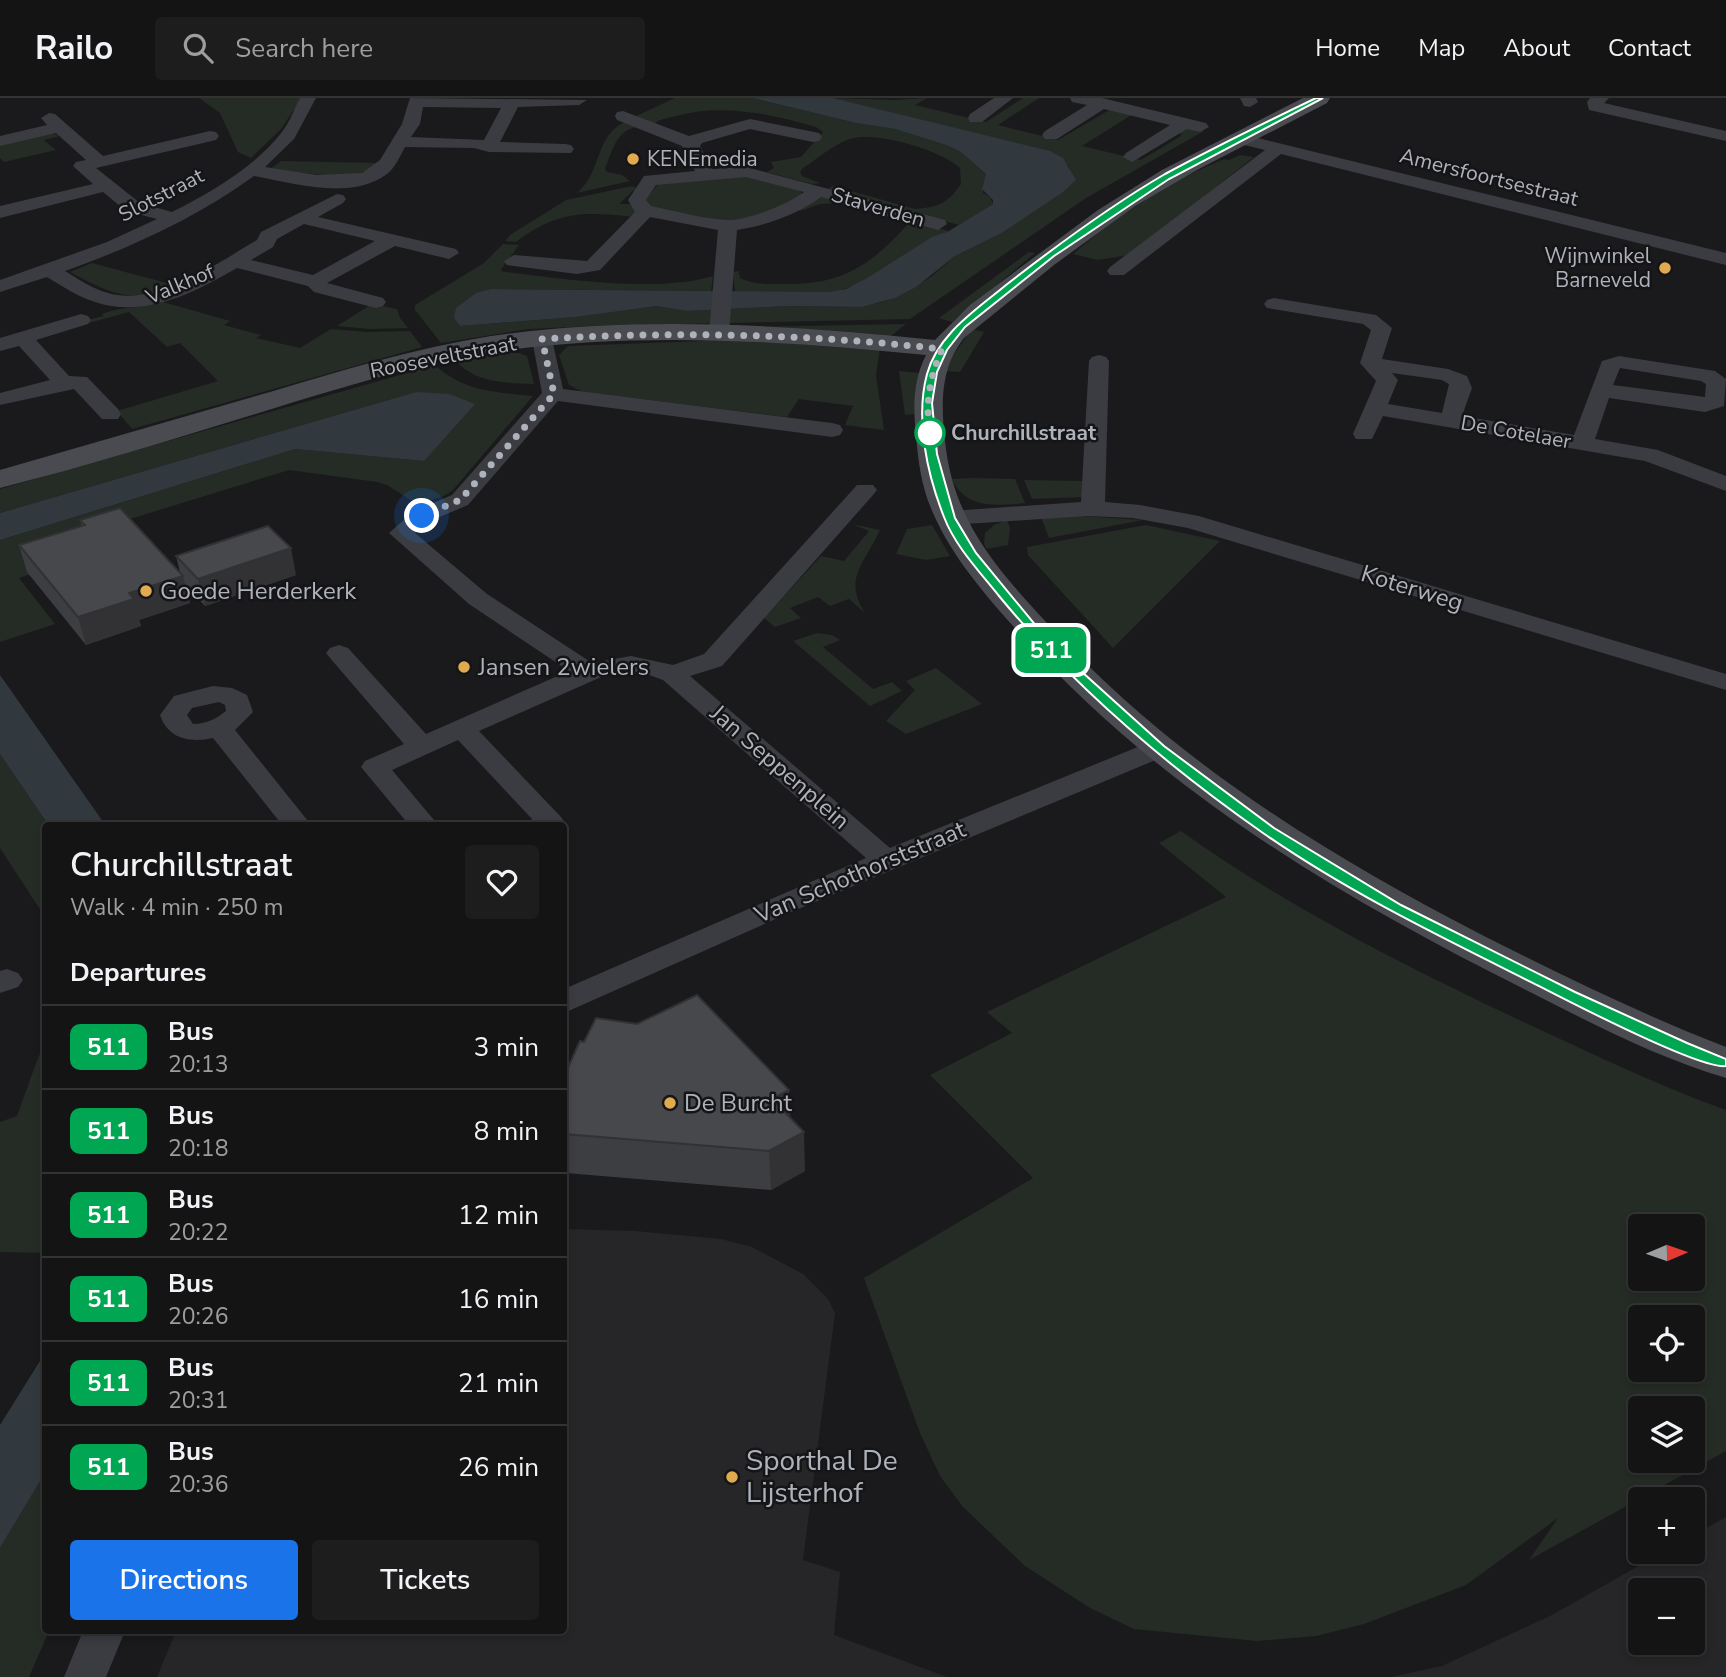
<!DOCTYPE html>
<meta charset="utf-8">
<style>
:root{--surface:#141415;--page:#1d1d1e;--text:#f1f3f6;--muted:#9d9ea0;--line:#333334;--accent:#1a73e8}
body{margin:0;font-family:"Nunito Sans",sans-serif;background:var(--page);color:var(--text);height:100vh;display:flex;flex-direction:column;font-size:26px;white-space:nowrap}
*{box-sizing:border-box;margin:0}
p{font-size:23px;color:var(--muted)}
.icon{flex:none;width:38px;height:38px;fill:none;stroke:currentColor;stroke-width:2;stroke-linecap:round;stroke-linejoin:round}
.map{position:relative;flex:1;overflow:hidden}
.drawer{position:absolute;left:42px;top:724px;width:525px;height:812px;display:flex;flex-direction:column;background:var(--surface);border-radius:7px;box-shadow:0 4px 10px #0003,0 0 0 2px var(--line)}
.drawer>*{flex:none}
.badge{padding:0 14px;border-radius:10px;font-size:24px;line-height:46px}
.needle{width:46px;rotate:88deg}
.tools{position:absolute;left:1628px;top:1116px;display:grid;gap:14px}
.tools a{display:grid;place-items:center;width:77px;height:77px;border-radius:7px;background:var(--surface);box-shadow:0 4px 10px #0003,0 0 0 2px var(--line);font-size:35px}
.you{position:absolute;width:35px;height:35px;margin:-18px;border:5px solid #fff;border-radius:50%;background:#1a73e8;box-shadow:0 0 0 10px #1a73e833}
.map>.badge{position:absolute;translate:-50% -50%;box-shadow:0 0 0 4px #fff}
h2{padding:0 28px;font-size:26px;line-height:63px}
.round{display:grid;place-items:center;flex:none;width:74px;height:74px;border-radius:7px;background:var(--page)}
.overview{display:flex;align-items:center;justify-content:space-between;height:119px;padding:0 28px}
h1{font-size:33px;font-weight:600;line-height:52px}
.primary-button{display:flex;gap:14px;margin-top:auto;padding:14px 28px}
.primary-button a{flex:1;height:80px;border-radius:7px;background:var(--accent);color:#fff;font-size:28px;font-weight:600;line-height:80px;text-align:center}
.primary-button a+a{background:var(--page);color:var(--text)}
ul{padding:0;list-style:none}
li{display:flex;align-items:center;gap:21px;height:84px;padding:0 28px;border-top:2px solid var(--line)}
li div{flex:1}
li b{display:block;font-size:26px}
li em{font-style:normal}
li .badge{min-width:77px;font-weight:700;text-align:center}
header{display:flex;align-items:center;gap:42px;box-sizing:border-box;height:98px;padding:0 35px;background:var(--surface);border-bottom:2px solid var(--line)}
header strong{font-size:33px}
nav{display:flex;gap:38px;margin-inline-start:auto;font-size:24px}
.search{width:490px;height:63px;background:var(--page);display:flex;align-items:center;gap:18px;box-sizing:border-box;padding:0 24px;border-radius:7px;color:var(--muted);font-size:26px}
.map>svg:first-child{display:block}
</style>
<header>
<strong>Railo</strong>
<div class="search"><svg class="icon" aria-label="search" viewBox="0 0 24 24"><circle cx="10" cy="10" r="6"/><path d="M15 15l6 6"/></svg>Search here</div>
<nav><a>Home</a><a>Map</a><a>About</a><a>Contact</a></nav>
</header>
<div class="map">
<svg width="1726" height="1579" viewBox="0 0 1726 1579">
<rect width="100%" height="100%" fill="#1a1a1c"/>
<!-- built -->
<path fill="#262629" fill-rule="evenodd" d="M 564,1131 L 635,1133 L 721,1141 L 752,1149 L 803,1176 L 828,1201 L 835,1215 L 803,1462 L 840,1474 L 834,1537 L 947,1579 L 157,1579 L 176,1533 L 564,1533 Z
M 1726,1419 L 1726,1579 L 1391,1579 L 1442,1568 L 1552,1517 L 1663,1454 L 1692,1454 L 1692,1438 ZM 1640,1493 L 1692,1493 L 1692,1545 L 1640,1545 Z"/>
<!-- green -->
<path fill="#242c25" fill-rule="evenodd" d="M 199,0 L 302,0 L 281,31 L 251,60 L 238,54 L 220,15 Z
M 675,0 L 753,0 L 856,25 L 895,31 L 949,48 L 962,55 L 986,76 L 983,95 L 990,99 L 993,106 L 959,127 L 828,91 L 833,88 L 915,111 C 939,109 948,105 961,86 L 960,70 C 940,52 876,33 850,41 C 834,46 817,61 803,70 L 800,74 L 802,78 L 820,85 L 811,86 L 767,74 L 774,70 L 771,64 L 801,59 L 823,34 L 816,29 C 771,16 722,5 676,18 C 667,20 658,21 652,28 L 632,20 Z
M 833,0 L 895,2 L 927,0 L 915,7 L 986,24 L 1023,0 L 1039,0 L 998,27 L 1058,42 L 1111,11 L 1133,16 L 1082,48 L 1141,62 L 1181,38 L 1180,32 L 1191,30 L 1204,33 L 1086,100 L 910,221 L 592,228 L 529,231 L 441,245 L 415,212 L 415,207 L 484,165 L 503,146 L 519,147 L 502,170 L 501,173 L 506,174 C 564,181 659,195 713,178 L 711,193 L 491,191 L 460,228 L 576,219 L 657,208 L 687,213 L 790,208 L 862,209 L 882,204 L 895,200 L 931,179 L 955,158 L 1000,136 L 1070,72 L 1068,67 L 1001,42 Z
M 628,22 L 637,29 C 616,32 612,54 605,71 L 607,74 L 622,77 L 630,83 L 577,95 C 604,71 593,38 628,22 Z
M 51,35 L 60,38 L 44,42 L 56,52 L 4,64 L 0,60 L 0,45 Z
M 1240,57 L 1254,59 L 1129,157 L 1098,162 L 1073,156 L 1122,115 L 1181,80 L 1224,61 L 1229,62 Z
M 281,63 L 378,65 L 360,76 L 340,79 L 270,71 Z
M 745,76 L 800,91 L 802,97 L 754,120 L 729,124 L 651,111 L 645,102 L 659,85 Z
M 632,88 L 639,92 L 635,91 L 619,106 L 630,106 L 636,113 L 633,119 C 585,113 556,113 516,144 L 505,143 L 510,137 L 566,102 Z
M 818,97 L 949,133 C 911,146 883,179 844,191 C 810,202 770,195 735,194 L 733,174 L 739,173 L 740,180 C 754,187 768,186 783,186 C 842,187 870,168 909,125 L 842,105 L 820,106 L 800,113 L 796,111 Z
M 1029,154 L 1035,155 L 952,224 L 939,220 Z
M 92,165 L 174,187 C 131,208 108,194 70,174 Z
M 163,204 L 230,223 L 224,227 L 261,237 L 256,240 L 300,250 L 331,231 L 367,234 L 410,233 L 422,249 L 132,331 L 117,313 L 218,283 L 180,245 L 167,249 L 129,214 L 89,225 L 85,223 L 103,218 L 102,216 C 122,208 143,210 163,204 Z
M 372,206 L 397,211 L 400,220 L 408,230 L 369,231 L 337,228 Z
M 906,226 L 888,240 L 745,229 Z
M 972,231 L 984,234 L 960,274 L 946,273 L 953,257 Z
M 731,242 L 880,250 L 876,277 L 884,332 L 845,327 L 853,308 L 799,301 L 787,319 L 583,294 L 569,287 L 559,257 L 568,248 Z
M 503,255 L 519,255 L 527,258 L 534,286 C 506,285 476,285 456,263 Z
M 435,267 C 465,294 495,294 533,298 L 453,392 L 444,398 L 417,406 L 387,387 L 377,384 L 289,372 L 117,425 L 132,443 L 19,480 L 55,526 L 0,544 L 0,442 L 295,351 L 424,363 L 416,294 L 0,415 L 0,391 Z
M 899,273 L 920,275 L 914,316 L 905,317 Z
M 972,380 L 1015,381 L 1025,405 C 997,408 965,411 952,381 Z
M 1024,382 L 1084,383 L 1084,399 L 1032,401 Z
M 1082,418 L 1143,422 L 1049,440 L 1041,419 Z
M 1007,422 L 1010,430 L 1008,447 L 987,451 L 984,446 L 985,435 L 994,427 Z
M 852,426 L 880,432 C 866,464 842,480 865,515 L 849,501 L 830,508 L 818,499 L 790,510 L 801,520 L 775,529 L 764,520 L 821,458 L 844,463 L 869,433 Z
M 932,427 L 950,458 L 926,462 L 896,456 L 907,431 Z
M 1146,427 L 1220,443 L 1113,550 L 1028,457 L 1027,449 Z
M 817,535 L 832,537 L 840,542 L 823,549 L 873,591 L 892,584 L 902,593 L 870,608 L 793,543 Z
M 936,570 L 982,606 L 906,636 L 886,623 L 915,592 L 906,583 Z
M 0,656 L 49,728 L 46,728 L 45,819 L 0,750 Z
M 1181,733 C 1290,811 1410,871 1530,927 C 1595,957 1659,988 1726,1012 L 1726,1353 L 1529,1462 L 1558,1420 L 1466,1487 L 1364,1526 L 1316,1538 L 1257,1543 L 1134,1531 L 1090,1510 L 1025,1468 L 963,1409 L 940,1378 L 920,1335 L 864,1180 L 1033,1080 L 930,977 L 1012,935 L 987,914 L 1226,799 L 1159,745 ZM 1640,1129 L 1692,1129 L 1692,1181 L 1640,1181 ZM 1640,1220 L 1692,1220 L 1692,1272 L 1640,1272 ZM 1640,1311 L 1692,1311 L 1692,1363 L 1640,1363 Z
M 45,955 L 45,1155 L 0,1154 L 0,1024 L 17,1018 L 39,957 Z
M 45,1375 L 46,1533 L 49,1533 L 29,1579 L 0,1579 L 0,1450 Z"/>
<!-- water -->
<path fill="#31393f" d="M 753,0 L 833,0 L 1050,53 L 1063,60 L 1076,82 L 1063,94 L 1000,136 L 955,158 L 916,189 L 895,200 L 862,209 L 790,208 L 687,213 L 657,208 L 576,219 L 460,228 L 454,220 L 456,210 L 476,195 L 491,191 L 830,194 L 846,191 L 869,179 L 932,139 L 949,133 L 993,106 L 993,102 L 982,91 L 986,76 L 962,55 L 949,48 L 895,31 L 856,25 Z
M 416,294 L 449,296 L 475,306 L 424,363 L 295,351 L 0,442 L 0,415 Z
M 0,577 L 106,728 L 49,728 L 0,656 Z
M 45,1255 L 45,1375 L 0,1450 L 0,1327 Z"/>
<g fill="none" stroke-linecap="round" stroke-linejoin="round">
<!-- street -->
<path fill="#3b3c41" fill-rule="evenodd" d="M 300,0 L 316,0 L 294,41 L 265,69 L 317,77 L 362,75 L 380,62 L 402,26 L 410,0 L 587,2 L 579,7 L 518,9 L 500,44 L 565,46 L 571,47 L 574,51 L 571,55 L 489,54 L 474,50 L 405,49 C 400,58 395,70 387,76 C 351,103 293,85 254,78 C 196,120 132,149 65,173 C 78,181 93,191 108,195 C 155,209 218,165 257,142 L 261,134 L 337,96 L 343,97 L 346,101 L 343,105 L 318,119 L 456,151 L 459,155 L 449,161 L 395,148 L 327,185 L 383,200 L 386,204 L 383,208 L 376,210 L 314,194 L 308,188 L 237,170 C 195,194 145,221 95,204 C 78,199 62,188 47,179 L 0,194 L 0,182 L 107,144 L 157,121 L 126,113 L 103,94 L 0,120 L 0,108 L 93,86 L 73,68 L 76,64 L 86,62 L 56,35 L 0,48 L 0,38 L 47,27 L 41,20 L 49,15 L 55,16 L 103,58 L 210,33 L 216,34 L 219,38 L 216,42 L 96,70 L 140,105 L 172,114 C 210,95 256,68 282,34 C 290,24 294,11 300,0 ZM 423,9 L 501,10 L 484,42 L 411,39 L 420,26 ZM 304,126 L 375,143 L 313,177 L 251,162 L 273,149 L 277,141 Z
M 994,0 L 1013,0 L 982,24 L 970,24 L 968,20 L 970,16 Z
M 1070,0 L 1102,0 L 1206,25 L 1209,29 L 1200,34 L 1187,31 L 1132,64 L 1123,59 L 1126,55 L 1170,27 L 1104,11 L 1057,41 L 1045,41 L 1042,37 L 1045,33 L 1087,7 L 1072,4 Z
M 1240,0 L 1256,0 L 1258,4 L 1250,9 L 1244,8 Z
M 1590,0 L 1609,0 L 1604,5 L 1726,33 L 1726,43 L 1589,12 L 1587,4 Z
M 623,13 L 689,38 L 750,21 L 819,35 L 822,39 L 819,43 L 813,44 L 750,31 L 702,45 L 700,48 L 712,71 L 746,69 L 945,122 L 947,126 L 938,132 L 821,99 C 798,116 765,128 737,132 L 729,235 L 726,239 L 712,239 L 709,235 L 718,132 L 650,119 L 600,172 L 577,176 L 507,167 L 504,163 L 514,157 L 587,163 L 635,114 L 628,102 L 644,78 L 695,73 L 682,48 L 617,22 L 615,18 L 617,14 ZM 746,79 L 804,94 C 788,106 747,123 727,122 C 703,121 676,113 651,108 L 646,102 L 656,87 Z
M 1242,36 L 1726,155 L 1726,167 L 1281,56 L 1124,177 L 1110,177 L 1107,173 L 1110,169 L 1265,52 L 1236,45 L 1233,41 L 1236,37 Z
M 1274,200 L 1376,217 L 1392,230 L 1382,261 L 1448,271 L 1467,278 L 1472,290 L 1462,318 L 1574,337 L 1602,263 L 1619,258 L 1715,273 L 1726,281 L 1724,308 L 1705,314 L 1609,300 L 1595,341 L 1658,352 L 1726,378 L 1726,393 L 1645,363 L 1383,318 L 1372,341 L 1356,341 L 1353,336 L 1376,283 L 1360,265 L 1371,232 L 1363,226 L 1267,210 L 1264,206 L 1267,202 ZM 1620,270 L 1701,283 L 1706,286 L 1705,299 L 1613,287 ZM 1392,275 L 1442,282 L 1449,286 L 1442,315 L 1388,306 L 1398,282 Z
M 81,216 L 88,218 L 91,222 L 88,226 L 36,242 L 69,278 L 87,279 L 118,311 L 121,316 L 118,321 L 102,321 L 74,291 L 0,307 L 0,295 L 50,282 L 19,248 L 0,253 L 0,240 Z
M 542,235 L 549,237 L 552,241 L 563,291 L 832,325 L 840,327 L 843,332 L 840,337 L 832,339 L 558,303 L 468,407 L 430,423 L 415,435 L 487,496 L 592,565 L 631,558 L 673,567 L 704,556 L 857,387 L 873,387 L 877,392 L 873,397 L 722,568 L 690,578 L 890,750 L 1150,644 L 1160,642 L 1170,644 L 1174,650 L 1170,656 L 796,812 L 564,915 L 564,891 L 866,760 L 663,582 L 641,574 L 608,576 L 479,633 L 561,719 L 565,725 L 563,728 L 527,728 L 532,721 L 458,642 L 392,672 L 439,728 L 410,728 L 361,669 L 365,663 L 404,646 L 330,560 L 326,555 L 330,550 L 339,547 L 348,550 L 426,636 L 569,573 L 469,506 L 389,435 L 414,413 L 452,397 L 542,295 L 532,241 L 535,237 Z
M 1099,257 L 1106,259 L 1109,263 L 1105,404 L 1140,407 L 1199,418 L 1726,576 L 1726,592 L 1188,430 L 1133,420 L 1087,418 L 950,427 L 942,425 L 938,420 L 942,415 L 950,413 L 1081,404 L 1089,263 L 1092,259 Z
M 213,588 L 232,590 L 247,597 L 253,614 L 235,632 L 312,728 L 283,728 L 213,640 C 190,645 168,641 160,617 L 174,598 ZM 219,604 L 225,607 L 226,613 C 216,621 206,626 193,626 L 187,617 L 192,610 Z
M 7,871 L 18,875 L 23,882 L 18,889 L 0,895 L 0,873 Z
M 83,1533 L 125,1533 L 106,1579 L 64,1579 Z"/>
<!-- secondary -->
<path fill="#4a4b50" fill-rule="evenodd" d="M 1303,0 L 1330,0 L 1327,5 L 1197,72 L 1135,108 L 1054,167 L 964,240 C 940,270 941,306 945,343 C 953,422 996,470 1048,526 C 1170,660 1323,755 1484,838 C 1563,878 1643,917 1726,949 L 1726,980 C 1658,960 1593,926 1530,894 C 1343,801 1162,694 1021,537 C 988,500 953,461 933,415 C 922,391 918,364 916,337 C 913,310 913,282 926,257 C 774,242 619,232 468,258 C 409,269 351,287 294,304 C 197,334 99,365 0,390 L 0,372 C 90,346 180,320 270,294 C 343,272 416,250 491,238 C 638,217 788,227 935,242 L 970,207 L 1098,112 L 1162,72 Z"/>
</g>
<!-- wall -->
<path fill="#3d3e41" d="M 80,422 L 180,474 L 176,458 L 296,477 L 205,508 L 186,488 L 190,505 L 139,522 L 141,528 L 86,547 L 27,474 L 19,447 L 82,428 Z
M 584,944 L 790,1020 L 805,1073 L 771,1092 L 566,1075 L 564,1074 L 564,978 Z"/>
<!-- shaded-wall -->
<path fill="#323235" d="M 291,450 L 296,477 L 205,508 L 198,481 Z
M 183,478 L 190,505 L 139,522 L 141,528 L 86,547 L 78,519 L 129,495 Z
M 789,992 L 791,1031 L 772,1001 Z
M 804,1034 L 805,1073 L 771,1092 L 769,1053 Z"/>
<!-- building -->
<path fill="#47484c" stroke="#323235" stroke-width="2" d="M 120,410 L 183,478 L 129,495 L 134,501 L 78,519 L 19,447 L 85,427 L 80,422 Z
M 268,428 L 291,450 L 198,481 L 176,458 Z
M 697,897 L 789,992 L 772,1001 L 804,1034 L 769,1053 L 564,1036 L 564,978 L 580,943 L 584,944 L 596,920 L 637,926 Z"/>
<!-- line -->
<path fill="#00a651" stroke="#fff" stroke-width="2" d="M 1316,0 L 1323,0 L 1169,81 L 1054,158 L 965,229 L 947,252 L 937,274 L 932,305 L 937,356 L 955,420 L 976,455 L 1051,546 L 1164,648 L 1274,730 L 1401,807 L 1575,894 L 1687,945 L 1726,961 L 1726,968 C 1702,972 1572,905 1539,888 C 1445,841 1349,795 1263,735 C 1166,667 1074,589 999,498 C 979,473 955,448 944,419 C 927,376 915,321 927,276 C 938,236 976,212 1006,187 C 1056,148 1110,108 1165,76 C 1215,49 1266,24 1316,0 Z"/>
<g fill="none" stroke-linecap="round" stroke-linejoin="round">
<!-- walk -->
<path stroke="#aeb2ba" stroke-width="7" stroke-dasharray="0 12.6" d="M 422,418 L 460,402 L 554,296 L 542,241 C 678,233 807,236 942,251 C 930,279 925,305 930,335"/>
</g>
<!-- markers -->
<g fill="#e0aa4e" stroke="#151517" stroke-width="2.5">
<circle cx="633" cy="61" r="7"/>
<circle cx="1665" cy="170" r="7"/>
<circle cx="146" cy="493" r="7"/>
<circle cx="464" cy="569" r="7"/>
<circle cx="670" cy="1005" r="7"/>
<circle cx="732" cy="1379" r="7"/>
</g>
<circle fill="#fff" stroke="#00a651" stroke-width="3.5" cx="930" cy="335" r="14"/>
<g text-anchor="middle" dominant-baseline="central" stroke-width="5" stroke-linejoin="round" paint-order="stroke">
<!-- far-poi labels -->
<g font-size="21" fill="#aeb2ba" stroke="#151517" text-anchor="start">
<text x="647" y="61">KENEmedia</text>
<text x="1651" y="158" text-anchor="end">Wijnwinkel<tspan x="1651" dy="24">Barneveld</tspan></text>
</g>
<!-- far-street labels -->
<g font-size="21" fill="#aeb2ba" stroke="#151517">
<text transform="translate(1489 79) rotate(14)">Amersfoortsestraat</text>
<text transform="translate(161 97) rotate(-27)">Slotstraat</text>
<text transform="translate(878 109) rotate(16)">Staverden</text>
<text transform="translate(180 186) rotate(-23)">Valkhof</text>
<text transform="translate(443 259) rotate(-11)">Rooseveltstraat</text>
<text transform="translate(1516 334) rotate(10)">De Cotelaer</text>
</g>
<!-- far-stop labels -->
<g font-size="21" font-weight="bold" fill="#aeb2ba" stroke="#151517" text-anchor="start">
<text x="951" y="335">Churchillstraat</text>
</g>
<!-- street labels -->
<g font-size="24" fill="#aeb2ba" stroke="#151517">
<text transform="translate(1412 490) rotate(17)">Koterweg</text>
<text transform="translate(780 669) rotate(41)">Jan Seppenplein</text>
<text transform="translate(860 774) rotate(-23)">Van Schothorststraat</text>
</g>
<!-- poi labels -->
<g font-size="24" fill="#aeb2ba" stroke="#151517" text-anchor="start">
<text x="160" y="493">Goede Herderkerk</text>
<text x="478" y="569">Jansen 2wielers</text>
<text x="684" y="1005">De Burcht</text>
</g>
<!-- near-poi labels -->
<g font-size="28" fill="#aeb2ba" stroke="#151517" text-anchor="start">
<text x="746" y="1363">Sporthal De<tspan x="746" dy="32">Lijsterhof</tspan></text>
</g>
</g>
</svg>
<div class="tools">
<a><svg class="needle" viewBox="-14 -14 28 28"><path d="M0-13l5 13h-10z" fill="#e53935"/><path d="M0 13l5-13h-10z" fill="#9d9ea0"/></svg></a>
<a><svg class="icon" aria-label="locate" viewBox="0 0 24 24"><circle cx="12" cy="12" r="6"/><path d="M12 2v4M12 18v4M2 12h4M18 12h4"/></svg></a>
<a><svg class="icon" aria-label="layers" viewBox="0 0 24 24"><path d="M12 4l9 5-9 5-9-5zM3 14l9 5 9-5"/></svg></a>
<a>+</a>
<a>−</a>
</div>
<div class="you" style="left:422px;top:418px"></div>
<b class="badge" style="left:1051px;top:552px;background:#00a651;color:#fff">511</b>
<section class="drawer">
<div class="overview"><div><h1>Churchillstraat</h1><p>Walk · 4 min · 250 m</p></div><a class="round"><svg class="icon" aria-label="heart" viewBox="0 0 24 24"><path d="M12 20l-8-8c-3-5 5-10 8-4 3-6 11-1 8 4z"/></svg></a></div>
<h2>Departures</h2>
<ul>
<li><span class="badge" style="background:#00a651;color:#fff">511</span><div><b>Bus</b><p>20:13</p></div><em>3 min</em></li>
<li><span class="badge" style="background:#00a651;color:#fff">511</span><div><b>Bus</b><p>20:18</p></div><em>8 min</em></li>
<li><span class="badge" style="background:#00a651;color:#fff">511</span><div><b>Bus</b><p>20:22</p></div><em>12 min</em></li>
<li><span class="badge" style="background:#00a651;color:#fff">511</span><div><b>Bus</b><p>20:26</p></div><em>16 min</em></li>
<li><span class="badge" style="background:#00a651;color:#fff">511</span><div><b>Bus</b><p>20:31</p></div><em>21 min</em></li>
<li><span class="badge" style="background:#00a651;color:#fff">511</span><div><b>Bus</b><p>20:36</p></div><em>26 min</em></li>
</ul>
<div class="primary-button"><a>Directions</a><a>Tickets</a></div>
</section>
</div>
